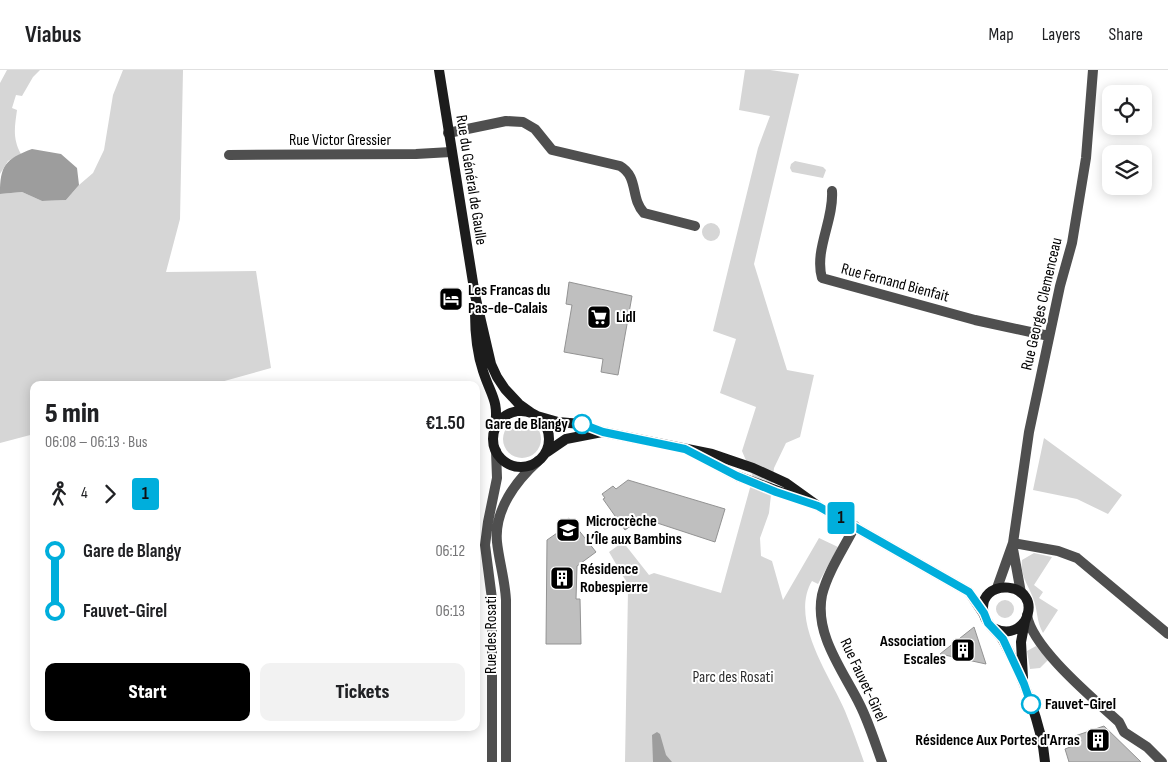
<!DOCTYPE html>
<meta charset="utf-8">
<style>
:root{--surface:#fff;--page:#f2f2f2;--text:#202124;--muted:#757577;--line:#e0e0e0;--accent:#000}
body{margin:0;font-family:"Sofia Sans Condensed",sans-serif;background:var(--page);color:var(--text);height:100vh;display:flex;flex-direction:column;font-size:19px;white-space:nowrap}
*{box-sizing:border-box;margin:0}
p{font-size:16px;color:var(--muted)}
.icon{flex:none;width:28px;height:28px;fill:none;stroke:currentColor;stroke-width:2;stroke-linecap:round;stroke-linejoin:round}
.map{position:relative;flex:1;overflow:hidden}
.drawer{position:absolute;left:30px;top:311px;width:450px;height:350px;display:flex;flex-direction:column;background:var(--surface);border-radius:10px;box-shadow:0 2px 12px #0003}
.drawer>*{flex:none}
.badge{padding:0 10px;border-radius:4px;font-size:18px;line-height:32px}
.buttons{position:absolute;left:1102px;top:15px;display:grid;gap:10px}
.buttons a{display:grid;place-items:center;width:50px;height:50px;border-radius:10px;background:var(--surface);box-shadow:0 2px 12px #0003;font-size:25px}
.map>.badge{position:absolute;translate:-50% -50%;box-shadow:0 0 0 2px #fff}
.legs{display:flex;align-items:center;gap:8px;height:55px;padding:0 15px;font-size:16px}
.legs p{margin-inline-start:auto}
.headline{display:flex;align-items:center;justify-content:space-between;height:85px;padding:0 15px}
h1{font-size:28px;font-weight:800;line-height:38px}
.primary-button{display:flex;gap:10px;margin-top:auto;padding:10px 15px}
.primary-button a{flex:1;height:58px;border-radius:10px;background:var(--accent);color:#fff;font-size:20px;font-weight:800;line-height:58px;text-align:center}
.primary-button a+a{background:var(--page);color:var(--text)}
ul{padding:0 15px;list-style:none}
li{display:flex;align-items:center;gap:18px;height:60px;font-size:19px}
li i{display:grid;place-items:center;width:8px;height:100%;margin:0 6px;background:currentColor}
li i::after{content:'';width:12px;height:12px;margin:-6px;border:4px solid;border-radius:50%;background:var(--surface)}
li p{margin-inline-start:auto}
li:first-child i{background:linear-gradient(#0000 50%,currentColor 0)}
li:last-child i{background:linear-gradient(currentColor 50%,#0000 0)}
header{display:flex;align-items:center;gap:30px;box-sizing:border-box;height:70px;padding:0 25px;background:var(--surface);border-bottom:1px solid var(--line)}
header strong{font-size:24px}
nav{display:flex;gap:28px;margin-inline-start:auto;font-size:18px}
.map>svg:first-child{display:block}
</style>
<header>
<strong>Viabus</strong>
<nav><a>Map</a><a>Layers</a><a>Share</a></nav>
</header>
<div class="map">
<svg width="1168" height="692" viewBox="0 0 1168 692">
<rect width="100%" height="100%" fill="#fff"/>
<!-- green -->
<path fill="#d6d6d6" d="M 7,0 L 40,0 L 33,7 L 22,26 L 16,25 L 12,38 L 17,40 C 15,56 12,68 21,84 L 8,91 L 0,104 L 0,13 Z
M 123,0 L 183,0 L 180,149 L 166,202 L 256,201 L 271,298 L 210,315 L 34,315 L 34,364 L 0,373 L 0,124 L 22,122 L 42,131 L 66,130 L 79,115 L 93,103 L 104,80 L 113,25 Z
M 745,0 L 770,0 L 799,4 L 754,194 L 787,300 L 814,305 L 800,367 L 786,373 L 774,398 L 769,443 L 760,468 L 761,486 L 772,491 L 783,530 L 819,468 L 838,477 L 818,514 L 812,511 C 789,550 830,606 845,641 C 852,658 858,675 864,692 L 625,692 L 628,520 L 630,518 L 609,482 L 623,472 L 649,505 L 654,503 L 721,523 L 753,407 L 742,381 L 756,337 L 720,323 L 736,269 L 713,261 L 758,78 L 770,46 L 739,40 Z
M 795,91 L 823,97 L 826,100 L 823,108 L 792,102 L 790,98 L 791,94 Z
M702 162a9 9 0 1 1 18 0a9 9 0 1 1-18 0Z
M503 369a19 19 0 1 1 38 0a19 19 0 1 1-38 0Z
M 1044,368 L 1122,425 L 1108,444 L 1077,429 L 1033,420 Z
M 1034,483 L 1052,487 L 1034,515 L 1043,522 L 1039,528 L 1058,540 L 1043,563 C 1036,551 1038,540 1033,528 C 1028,514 1020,506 1022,490 Z
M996 539a9 9 0 1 1 18 0a9 9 0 1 1-18 0Z
M 1036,576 L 1048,590 L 1040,598 L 1030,599 L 1027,581 Z"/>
<!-- water -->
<path fill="#9d9d9d" d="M 32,79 L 61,84 L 77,98 L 79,115 L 66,130 L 42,131 L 22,122 L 0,124 C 0,96 5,89 32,79 Z
M 657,662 L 660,664 L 666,685 L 672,692 L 653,692 L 652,665 Z"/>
<!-- building -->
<path fill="#bfbfbf" stroke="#939393" d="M 569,212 L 632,226 L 618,305 L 601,302 L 603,289 L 564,282 L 572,235 L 566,234 Z
M 628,410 L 725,439 L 715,472 L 642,448 L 625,460 L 603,429 L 605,428 L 602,424 L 613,416 L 616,419 Z
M 569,448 L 596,482 L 577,496 L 576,529 L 580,529 L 581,574 L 546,574 L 547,470 L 560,461 L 557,457 Z
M 974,557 L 986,594 L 940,584 Z
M 1104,656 L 1141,692 L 1069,692 L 1065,679 L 1078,674 L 1075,666 Z"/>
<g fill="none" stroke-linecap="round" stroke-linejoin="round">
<!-- street -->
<path stroke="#4f4f4f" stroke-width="10" d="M 448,63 L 506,51 L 523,52 L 535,59 L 552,80 L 620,96 C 639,107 630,128 644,143 L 695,156
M 229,85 L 416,84 L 451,82
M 832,121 C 834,150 814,180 822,208 L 975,250 L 1049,266
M 855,456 C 844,478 828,501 822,525 C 814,565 844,602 860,635 C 869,653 875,673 882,692
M 1013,473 L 1058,481 L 1077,488 L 1168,564
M 1013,479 L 1021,523
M 997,518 L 1013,473 L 1029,362 L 1060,216 L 1072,173 L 1086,88 L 1093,0
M 1027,545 C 1032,578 1094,629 1119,652 L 1124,662 L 1147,677 L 1162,692
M 492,692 L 492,529 L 485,475 L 488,452 L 497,408 L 496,381
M 506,692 L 506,530 C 505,510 499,491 497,472 C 494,440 516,411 538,391"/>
<!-- secondary -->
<path stroke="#1c1c1c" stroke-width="10" d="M 439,0 L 475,225 L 491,294 L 497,307 L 505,319 L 519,334 L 533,344
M 475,243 C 475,262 477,283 483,301 C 491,326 499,330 495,357
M493 369a28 28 0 1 1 56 0a28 28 0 1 1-56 0Z
M 537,346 L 558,352 L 581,354 L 603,362 L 712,384 L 753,398 L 786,413 L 818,436 L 969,522 L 983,543
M 547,382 L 566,369 L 602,362
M 697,385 L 737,406 L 808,432
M 993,558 C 1005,564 1017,562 1025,551 C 1045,510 974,505 984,545 C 987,556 999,562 1004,572 C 1022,605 1042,655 1045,692
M 1023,608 L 1021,572 L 1025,551"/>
</g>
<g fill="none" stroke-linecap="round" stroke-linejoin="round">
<!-- line-1 casing -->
<g stroke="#fff" stroke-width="11">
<path id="line-1" d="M 582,354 L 603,362 L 685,379 L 737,406 L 776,422 L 818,436 L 969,522 L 984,543 L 988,553 L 1003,569 L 1024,614 L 1031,634"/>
</g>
<!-- line-1 -->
<use href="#line-1" stroke="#00aedc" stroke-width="8"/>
</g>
<!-- icons -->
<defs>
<g id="hotel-square" transform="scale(1.25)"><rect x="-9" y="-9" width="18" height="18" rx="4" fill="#000" stroke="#fff"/><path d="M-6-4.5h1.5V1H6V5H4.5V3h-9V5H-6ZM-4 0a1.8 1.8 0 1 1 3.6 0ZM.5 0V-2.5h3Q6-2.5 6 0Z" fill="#fff"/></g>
<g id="supermarket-square" transform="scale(1.25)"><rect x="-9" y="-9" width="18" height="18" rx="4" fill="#000" stroke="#fff"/><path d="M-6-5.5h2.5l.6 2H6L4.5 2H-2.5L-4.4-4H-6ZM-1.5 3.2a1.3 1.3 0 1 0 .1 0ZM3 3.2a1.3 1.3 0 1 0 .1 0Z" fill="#fff"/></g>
<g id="school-square" transform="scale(1.25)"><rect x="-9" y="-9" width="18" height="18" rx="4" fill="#000" stroke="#fff"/><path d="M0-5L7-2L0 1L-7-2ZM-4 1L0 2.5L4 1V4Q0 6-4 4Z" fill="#fff"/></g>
<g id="building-square" transform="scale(1.25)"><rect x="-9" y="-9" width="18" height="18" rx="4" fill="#000" stroke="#fff"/><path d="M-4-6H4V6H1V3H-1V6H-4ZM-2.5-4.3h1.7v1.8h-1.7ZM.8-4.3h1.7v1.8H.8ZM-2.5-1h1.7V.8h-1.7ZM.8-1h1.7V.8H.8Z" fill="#fff"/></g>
</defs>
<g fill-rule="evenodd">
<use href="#hotel-square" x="451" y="229"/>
<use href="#supermarket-square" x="599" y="247"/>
<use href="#school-square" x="568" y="460"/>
<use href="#building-square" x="562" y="508"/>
<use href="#building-square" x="963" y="580"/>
<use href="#building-square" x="1098" y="670"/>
</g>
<!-- markers -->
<g fill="#fff" stroke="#00aedc" stroke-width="2.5">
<circle cx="582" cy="354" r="9"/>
<circle cx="1031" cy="634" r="9"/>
</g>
<g text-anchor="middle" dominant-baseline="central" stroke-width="4" stroke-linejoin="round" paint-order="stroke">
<!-- street labels -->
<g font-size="16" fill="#000" stroke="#fff">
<text x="340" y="70">Rue Victor Gressier</text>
<text transform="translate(471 110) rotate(81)">Rue du Général de Gaulle</text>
<text transform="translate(895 213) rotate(15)">Rue Fernand Bienfait</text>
<text transform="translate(1042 234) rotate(-77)">Rue Georges Clemenceau</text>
<text transform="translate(491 565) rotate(-90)">Rue des Rosati</text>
<text transform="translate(863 610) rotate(65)">Rue Fauvet-Girel</text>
</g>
<!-- poi labels -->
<g font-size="16" font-weight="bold" fill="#000" stroke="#fff" text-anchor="start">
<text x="468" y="220">Les Francas du<tspan x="468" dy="18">Pas-de-Calais</tspan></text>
<text x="616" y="247">Lidl</text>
<text x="586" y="451">Microcrèche<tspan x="586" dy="18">L’Île aux Bambins</tspan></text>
<text x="580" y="499">Résidence<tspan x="580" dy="18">Robespierre</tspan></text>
<text x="946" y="571" text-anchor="end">Association<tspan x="946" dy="18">Escales</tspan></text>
<text x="1080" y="670" text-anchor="end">Résidence Aux Portes d'Arras</text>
</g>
<!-- stop labels -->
<g font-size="16" font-weight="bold" fill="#000" stroke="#fff" text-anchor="end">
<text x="568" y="354">Gare de Blangy</text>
<text x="1045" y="634" text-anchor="start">Fauvet-Girel</text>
</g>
<!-- park labels -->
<g font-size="16" fill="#2d2d2d" stroke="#fff">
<text x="733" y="607">Parc des Rosati</text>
</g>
</g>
</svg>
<div class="buttons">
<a><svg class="icon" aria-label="locate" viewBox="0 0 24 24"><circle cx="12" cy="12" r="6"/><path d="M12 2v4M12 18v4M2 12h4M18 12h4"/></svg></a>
<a><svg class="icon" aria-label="layers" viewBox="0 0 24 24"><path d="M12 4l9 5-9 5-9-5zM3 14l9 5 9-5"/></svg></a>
</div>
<b class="badge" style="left:841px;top:448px;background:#00aedc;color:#111">1</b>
<section class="drawer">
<div class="headline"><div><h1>5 min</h1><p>06:08 – 06:13 · Bus</p></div><b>€1.50</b></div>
<div class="legs"><svg class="icon" aria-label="walk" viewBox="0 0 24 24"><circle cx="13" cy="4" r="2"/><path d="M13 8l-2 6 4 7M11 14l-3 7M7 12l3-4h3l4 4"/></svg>4<svg class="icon" aria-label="forward" viewBox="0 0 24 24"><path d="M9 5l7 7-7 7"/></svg><b class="badge" style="background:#00aedc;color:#111">1</b></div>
<ul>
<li><i style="color:#00aedc"></i><b>Gare de Blangy</b><p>06:12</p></li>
<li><i style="color:#00aedc"></i><b>Fauvet-Girel</b><p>06:13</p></li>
</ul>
<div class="primary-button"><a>Start</a><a>Tickets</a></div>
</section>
</div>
